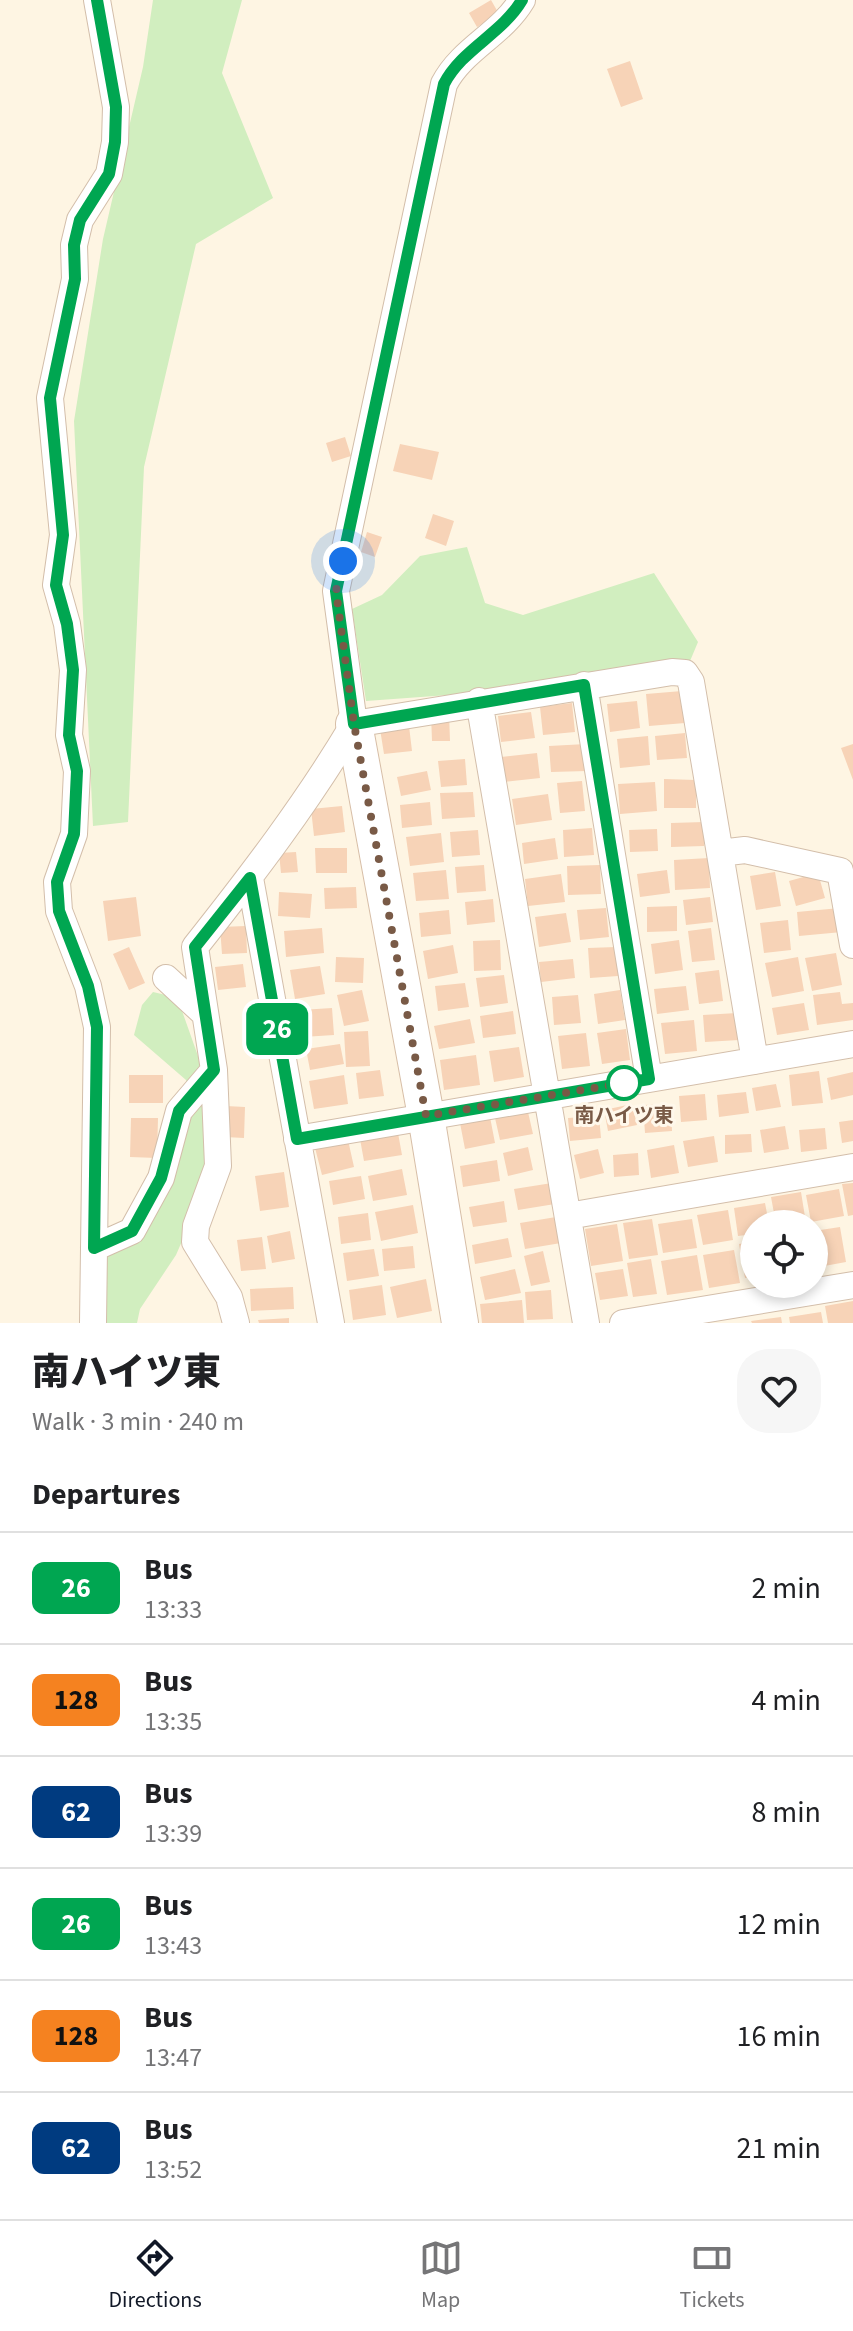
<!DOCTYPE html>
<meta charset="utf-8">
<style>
:root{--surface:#fff;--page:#f6f6f6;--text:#202124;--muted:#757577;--line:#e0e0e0;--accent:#111827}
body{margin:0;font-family:"Source Sans 3","Noto Sans JP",sans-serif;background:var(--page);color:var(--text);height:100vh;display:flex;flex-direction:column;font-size:30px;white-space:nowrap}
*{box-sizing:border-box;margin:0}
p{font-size:26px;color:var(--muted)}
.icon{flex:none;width:44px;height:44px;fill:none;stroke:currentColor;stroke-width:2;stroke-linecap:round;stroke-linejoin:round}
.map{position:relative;height:1323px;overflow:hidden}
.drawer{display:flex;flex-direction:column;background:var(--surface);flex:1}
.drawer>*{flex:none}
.badge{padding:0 16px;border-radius:12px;font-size:28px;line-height:52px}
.controls{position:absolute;left:740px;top:1210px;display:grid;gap:16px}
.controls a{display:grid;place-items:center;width:88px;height:88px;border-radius:50%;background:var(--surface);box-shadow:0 4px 12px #0003;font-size:40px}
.you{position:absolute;width:40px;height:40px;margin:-20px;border:6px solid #fff;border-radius:50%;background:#1a73e8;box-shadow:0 0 0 12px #1a73e833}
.map>.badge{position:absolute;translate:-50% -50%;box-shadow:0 0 0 4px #fff}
h2{padding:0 32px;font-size:30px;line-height:72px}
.round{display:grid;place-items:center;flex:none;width:84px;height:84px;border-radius:32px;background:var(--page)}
.summary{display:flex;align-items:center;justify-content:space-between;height:136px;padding:0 32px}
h1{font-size:38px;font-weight:800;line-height:60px}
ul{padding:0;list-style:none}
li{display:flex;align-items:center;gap:24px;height:112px;padding:0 32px;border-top:2px solid var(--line)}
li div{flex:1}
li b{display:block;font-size:30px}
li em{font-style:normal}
li .badge{min-width:88px;font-weight:700;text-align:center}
.tab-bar{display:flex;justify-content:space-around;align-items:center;height:112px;border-top:2px solid var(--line);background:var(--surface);font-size:22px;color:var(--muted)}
.tab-bar a{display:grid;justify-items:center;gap:4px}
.tab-bar .current{color:var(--accent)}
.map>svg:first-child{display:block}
</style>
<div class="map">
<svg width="853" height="1323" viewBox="0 0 853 1323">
<rect width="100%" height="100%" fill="#fef5e3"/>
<!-- green -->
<path fill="#d1eebf" d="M 153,0 L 242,0 L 222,73 L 273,198 L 196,244 L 144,467 L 128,822 L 93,826 L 74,421 L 103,239 L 143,67 Z
M 467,547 L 485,603 L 523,615 L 654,573 L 698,642 L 685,673 L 584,685 L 366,701 L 352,609 L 382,595 L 420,556 Z
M 153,992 L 170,996 L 181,1008 L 198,1056 L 208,1107 L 208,1181 L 176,1255 L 140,1309 L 137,1323 L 101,1323 L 102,1259 L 130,1240 L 189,1095 L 186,1080 L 134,1035 L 142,1005 Z"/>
<!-- building -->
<path fill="#f7d3b7" d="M 491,0 L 499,14 L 477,27 L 469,13 Z
M 630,61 L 643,99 L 621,107 L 607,69 Z
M 345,437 L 351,456 L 332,462 L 326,443 Z
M 400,444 L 439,452 L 432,480 L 393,471 Z
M 433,514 L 454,521 L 446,546 L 425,538 Z
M 367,532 L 382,537 L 375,557 L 361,552 Z
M 682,691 L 685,723 L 649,726 L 646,694 Z
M 637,701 L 640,728 L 610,732 L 607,704 Z
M 572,703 L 575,732 L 543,735 L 540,707 Z
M 531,712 L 535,738 L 501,742 L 498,716 Z
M 449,713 L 450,741 L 432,741 L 431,714 Z
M 409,726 L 412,751 L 384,754 L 380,729 Z
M 685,733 L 687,758 L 657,760 L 655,736 Z
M 648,736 L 650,765 L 620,768 L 617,739 Z
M 586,744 L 587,771 L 551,772 L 549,746 Z
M 853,744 L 853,780 L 841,748 Z
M 537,753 L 540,778 L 504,782 L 501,757 Z
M 465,759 L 467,785 L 441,787 L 438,761 Z
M 427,771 L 431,790 L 401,796 L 397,777 Z
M 664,779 L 696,780 L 696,808 L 664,808 Z
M 582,781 L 585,811 L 560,813 L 557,783 Z
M 655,782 L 657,811 L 620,814 L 618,784 Z
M 473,792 L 475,817 L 442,819 L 440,793 Z
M 548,794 L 552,820 L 516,825 L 512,799 Z
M 430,802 L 432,825 L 402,828 L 400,805 Z
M 342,806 L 345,832 L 314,836 L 311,809 Z
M 704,822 L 704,846 L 671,847 L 671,823 Z
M 592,828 L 594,855 L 564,857 L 563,830 Z
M 657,829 L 658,851 L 630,852 L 629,830 Z
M 478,830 L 480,855 L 452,857 L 450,832 Z
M 441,833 L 444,862 L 410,866 L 406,837 Z
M 555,838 L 558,859 L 524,864 L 522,843 Z
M 315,848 L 347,848 L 347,873 L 316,873 Z
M 296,852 L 298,872 L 281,873 L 279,853 Z
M 709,858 L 710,888 L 675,890 L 674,860 Z
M 484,865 L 486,891 L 457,893 L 455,867 Z
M 600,865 L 601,894 L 568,895 L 567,866 Z
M 446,870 L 449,899 L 416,901 L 413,873 Z
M 667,870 L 670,893 L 640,897 L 637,874 Z
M 775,872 L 781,906 L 756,910 L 750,876 Z
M 818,873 L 825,898 L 796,906 L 789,881 Z
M 561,874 L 565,902 L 528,906 L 525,879 Z
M 356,887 L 357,908 L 325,909 L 324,888 Z
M 279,892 L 312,894 L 310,918 L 278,916 Z
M 136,897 L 141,936 L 108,941 L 103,901 Z
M 710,897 L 713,922 L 686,925 L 683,900 Z
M 493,899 L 495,922 L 467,925 L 465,902 Z
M 677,906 L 677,931 L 647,932 L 647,907 Z
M 606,908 L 609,937 L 580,940 L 577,910 Z
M 840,908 L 842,932 L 799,936 L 797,912 Z
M 449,910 L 451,934 L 421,937 L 419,913 Z
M 566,913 L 571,942 L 539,947 L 535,917 Z
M 788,920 L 791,950 L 764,953 L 760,923 Z
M 246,926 L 247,953 L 222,954 L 220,927 Z
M 322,928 L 324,953 L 286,957 L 284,931 Z
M 711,928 L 715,960 L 692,962 L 688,931 Z
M 500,940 L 501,970 L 474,971 L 473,941 Z
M 679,940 L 683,970 L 655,974 L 651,944 Z
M 453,945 L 458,973 L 428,979 L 423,951 Z
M 129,947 L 145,983 L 129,990 L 113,954 Z
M 616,947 L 618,976 L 590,978 L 588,948 Z
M 836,953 L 842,985 L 812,991 L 805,958 Z
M 336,957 L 364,958 L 363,983 L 335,982 Z
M 798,957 L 804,991 L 772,997 L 765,963 Z
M 573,959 L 575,978 L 541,982 L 539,962 Z
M 243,964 L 246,987 L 218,990 L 215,967 Z
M 320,966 L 325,994 L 295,999 L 290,970 Z
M 719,970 L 723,1001 L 699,1004 L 695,973 Z
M 504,975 L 508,1003 L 480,1007 L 476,978 Z
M 465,983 L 469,1007 L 438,1011 L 435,986 Z
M 686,986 L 689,1010 L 657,1014 L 654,989 Z
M 362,990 L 369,1021 L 344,1026 L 337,995 Z
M 620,990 L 625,1020 L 598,1024 L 594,994 Z
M 840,992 L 842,1004 L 853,1003 L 853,1020 L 817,1025 L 813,995 Z
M 578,995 L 581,1023 L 554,1025 L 552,997 Z
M 804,1003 L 809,1030 L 777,1035 L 772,1008 Z
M 332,1008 L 334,1035 L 303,1037 L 301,1010 Z
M 513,1011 L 516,1034 L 483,1038 L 480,1016 Z
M 737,1013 L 739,1040 L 705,1042 L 703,1015 Z
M 470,1019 L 475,1043 L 439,1049 L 434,1026 Z
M 694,1020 L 697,1051 L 665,1054 L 661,1023 Z
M 626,1029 L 630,1060 L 602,1064 L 597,1033 Z
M 368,1031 L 370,1066 L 346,1067 L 344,1032 Z
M 586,1033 L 590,1066 L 562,1069 L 558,1036 Z
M 340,1044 L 344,1064 L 310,1070 L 306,1049 Z
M 519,1047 L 524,1077 L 494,1082 L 489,1051 Z
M 476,1055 L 480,1085 L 444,1090 L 440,1060 Z
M 380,1070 L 384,1096 L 359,1099 L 356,1073 Z
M 819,1071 L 823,1103 L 792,1106 L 789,1075 Z
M 853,1072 L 853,1095 L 831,1100 L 827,1078 Z
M 129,1075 L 163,1075 L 163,1103 L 129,1103 Z
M 344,1075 L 348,1104 L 314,1109 L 309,1081 Z
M 776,1084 L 781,1107 L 756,1111 L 752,1088 Z
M 746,1092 L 749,1113 L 719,1117 L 717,1095 Z
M 705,1094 L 707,1120 L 681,1122 L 679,1096 Z
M 632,1104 L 637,1125 L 608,1131 L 604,1110 Z
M 671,1104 L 672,1131 L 645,1133 L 643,1105 Z
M 226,1106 L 245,1107 L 244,1138 L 225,1137 Z
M 528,1112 L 533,1134 L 500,1140 L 495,1118 Z
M 599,1116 L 601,1138 L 570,1141 L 568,1118 Z
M 490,1117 L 495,1143 L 465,1149 L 460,1123 Z
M 131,1118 L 158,1118 L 157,1158 L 130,1157 Z
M 853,1120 L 853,1141 L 842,1143 L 839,1122 Z
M 785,1126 L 789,1149 L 764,1153 L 760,1130 Z
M 825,1128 L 827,1149 L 801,1152 L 799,1130 Z
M 398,1133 L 402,1155 L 364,1161 L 360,1139 Z
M 751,1134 L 752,1152 L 725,1154 L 725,1135 Z
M 714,1136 L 718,1162 L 688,1167 L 683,1141 Z
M 348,1140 L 354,1167 L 322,1175 L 315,1148 Z
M 674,1145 L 679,1173 L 651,1178 L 647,1150 Z
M 528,1147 L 533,1170 L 508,1176 L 503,1153 Z
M 598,1149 L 604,1173 L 580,1179 L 574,1155 Z
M 638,1153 L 639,1175 L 614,1177 L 613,1155 Z
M 497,1160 L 500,1181 L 463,1187 L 460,1166 Z
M 402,1169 L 407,1195 L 373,1201 L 368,1176 Z
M 284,1172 L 289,1207 L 260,1211 L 255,1176 Z
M 361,1176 L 365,1199 L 333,1205 L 329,1181 Z
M 552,1183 L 555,1204 L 518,1210 L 514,1189 Z
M 853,1183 L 853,1215 L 848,1216 L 842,1184 Z
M 839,1189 L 844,1216 L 811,1222 L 806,1195 Z
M 801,1192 L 806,1223 L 776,1224 L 771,1197 Z
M 504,1201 L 507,1222 L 473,1227 L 469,1207 Z
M 765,1203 L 769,1224 L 754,1224 L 754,1234 L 738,1236 L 734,1208 Z
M 413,1205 L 418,1233 L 381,1241 L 375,1212 Z
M 728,1210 L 733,1240 L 703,1245 L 697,1215 Z
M 368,1213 L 371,1240 L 341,1244 L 338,1217 Z
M 556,1217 L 561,1243 L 525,1249 L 520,1223 Z
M 652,1219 L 658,1255 L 629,1259 L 623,1223 Z
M 692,1219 L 697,1248 L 663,1253 L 658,1224 Z
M 617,1224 L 623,1261 L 591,1266 L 585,1229 Z
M 840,1227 L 846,1262 L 819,1267 L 814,1231 Z
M 290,1231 L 295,1259 L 272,1263 L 267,1236 Z
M 262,1237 L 266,1269 L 241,1271 L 237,1240 Z
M 508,1238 L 512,1257 L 475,1264 L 472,1245 Z
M 754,1241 L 754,1276 L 745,1278 L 739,1244 Z
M 413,1246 L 415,1268 L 384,1271 L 382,1249 Z
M 374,1249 L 379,1276 L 347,1281 L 343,1253 Z
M 734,1250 L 740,1283 L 709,1288 L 703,1255 Z
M 543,1251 L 550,1282 L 531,1286 L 524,1256 Z
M 697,1255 L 703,1290 L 667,1295 L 661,1261 Z
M 651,1259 L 657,1294 L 633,1297 L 627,1263 Z
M 515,1269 L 521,1293 L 485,1300 L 480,1277 Z
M 623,1269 L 628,1296 L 600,1300 L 595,1273 Z
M 426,1279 L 432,1311 L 397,1318 L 390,1287 Z
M 382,1285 L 386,1315 L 353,1320 L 349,1290 Z
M 293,1287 L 294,1309 L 251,1311 L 250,1289 Z
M 551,1290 L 553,1319 L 527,1320 L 525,1292 Z
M 522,1300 L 524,1323 L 482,1323 L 480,1304 Z
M 853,1301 L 853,1323 L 828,1323 L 825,1306 Z
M 821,1312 L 823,1323 L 790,1323 L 789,1317 Z
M 781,1317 L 782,1323 L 752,1323 L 751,1321 Z
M 289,1318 L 289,1323 L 259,1323 L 258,1320 Z"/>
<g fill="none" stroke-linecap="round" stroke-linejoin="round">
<!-- street casing -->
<g stroke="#d3beaa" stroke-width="28">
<path id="street" d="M 584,685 L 649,1079
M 479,701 L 586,1323
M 354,724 L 336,591 L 444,84 C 462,49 502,34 522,0
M 720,853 L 745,850 L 840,871 L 853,945
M 250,878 L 331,1323
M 166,978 L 205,1014
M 297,1139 L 853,1044
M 568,1216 L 853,1167
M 94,1248 L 132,1231 L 161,1178 L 179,1111 L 214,1070
M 93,1323 L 97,1027 L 88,986 L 59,911 L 57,882 L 74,834 L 77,771 L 69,735 L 73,670 L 67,624 L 56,585 L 63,535 L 50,398 L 75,279 L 74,245 L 80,220 L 109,174 L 115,142 L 116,107 L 97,0
M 236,1323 L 229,1297 L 195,1242 L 196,1226 L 218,1166 L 214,1070 L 195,947 C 252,875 307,803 354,724 L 672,672 L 685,673 L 691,682 L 755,1061
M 623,1323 L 853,1285"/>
</g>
<!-- secondary casing -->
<g stroke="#d7bea7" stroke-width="38">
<path id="secondary" d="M 354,724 L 426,1116 L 460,1323"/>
</g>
<!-- street -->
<use href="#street" stroke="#fff" stroke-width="26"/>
<!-- secondary -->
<use href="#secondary" stroke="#fff" stroke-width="36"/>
</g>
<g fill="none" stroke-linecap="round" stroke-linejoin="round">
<!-- line casing -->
<g stroke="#fff" stroke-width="18">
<path id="line" d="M 97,0 L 116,107 L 115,142 L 109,174 L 80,220 L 74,245 L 75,279 L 50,398 L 63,535 L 56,585 L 67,624 L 73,670 L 69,735 L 77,771 L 74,834 L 57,882 L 59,911 L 88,986 L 97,1027 L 94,1248 L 132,1231 L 161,1178 L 179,1111 L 214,1070 L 195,947 L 250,878 L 297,1139 L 649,1079 L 584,685 L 354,724 L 336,591 L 444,84 C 462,49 502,34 522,0"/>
</g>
<!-- line -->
<use href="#line" stroke="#00a651" stroke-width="12"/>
<!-- walk -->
<path stroke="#795a46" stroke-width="8" stroke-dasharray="0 14.4" d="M 343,561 L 336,591 L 354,724 L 426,1116 L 624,1083"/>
</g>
<!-- markers -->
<circle fill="#fff" stroke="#00a651" stroke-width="4" cx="624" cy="1083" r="16"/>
<g text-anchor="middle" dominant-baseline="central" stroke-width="6" stroke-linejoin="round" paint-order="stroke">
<!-- stop labels -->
<g font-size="20" font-weight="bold" fill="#795a46" stroke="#fff8eb">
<text x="624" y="1116">南ハイツ東</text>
</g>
</g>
</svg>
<div class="controls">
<a><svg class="icon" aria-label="locate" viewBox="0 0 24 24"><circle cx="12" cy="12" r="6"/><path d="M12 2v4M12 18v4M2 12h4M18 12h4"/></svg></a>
</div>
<div class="you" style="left:343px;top:561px"></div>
<b class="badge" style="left:277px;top:1029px;background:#00a651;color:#fff">26</b>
</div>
<section class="drawer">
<div class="summary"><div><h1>南ハイツ東</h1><p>Walk · 3 min · 240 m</p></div><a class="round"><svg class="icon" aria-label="heart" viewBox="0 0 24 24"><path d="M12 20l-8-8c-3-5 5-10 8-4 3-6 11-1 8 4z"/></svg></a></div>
<h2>Departures</h2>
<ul>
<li><span class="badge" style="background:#00a651;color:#fff">26</span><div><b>Bus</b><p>13:33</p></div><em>2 min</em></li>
<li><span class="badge" style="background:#f58220;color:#111">128</span><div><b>Bus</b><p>13:35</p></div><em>4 min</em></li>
<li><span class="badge" style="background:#003b80;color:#fff">62</span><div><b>Bus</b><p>13:39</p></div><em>8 min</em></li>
<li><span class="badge" style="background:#00a651;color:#fff">26</span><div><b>Bus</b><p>13:43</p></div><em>12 min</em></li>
<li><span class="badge" style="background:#f58220;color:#111">128</span><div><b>Bus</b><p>13:47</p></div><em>16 min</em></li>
<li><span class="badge" style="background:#003b80;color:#fff">62</span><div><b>Bus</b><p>13:52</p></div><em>21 min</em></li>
</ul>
</section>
<nav class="tab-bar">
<a class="current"><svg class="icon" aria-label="directions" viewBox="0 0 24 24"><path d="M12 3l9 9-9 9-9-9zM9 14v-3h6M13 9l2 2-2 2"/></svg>Directions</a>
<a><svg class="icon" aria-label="map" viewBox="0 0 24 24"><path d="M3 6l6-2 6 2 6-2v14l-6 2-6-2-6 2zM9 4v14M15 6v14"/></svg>Map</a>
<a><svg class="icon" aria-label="tickets" viewBox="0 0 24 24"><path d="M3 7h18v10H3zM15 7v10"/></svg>Tickets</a>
</nav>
